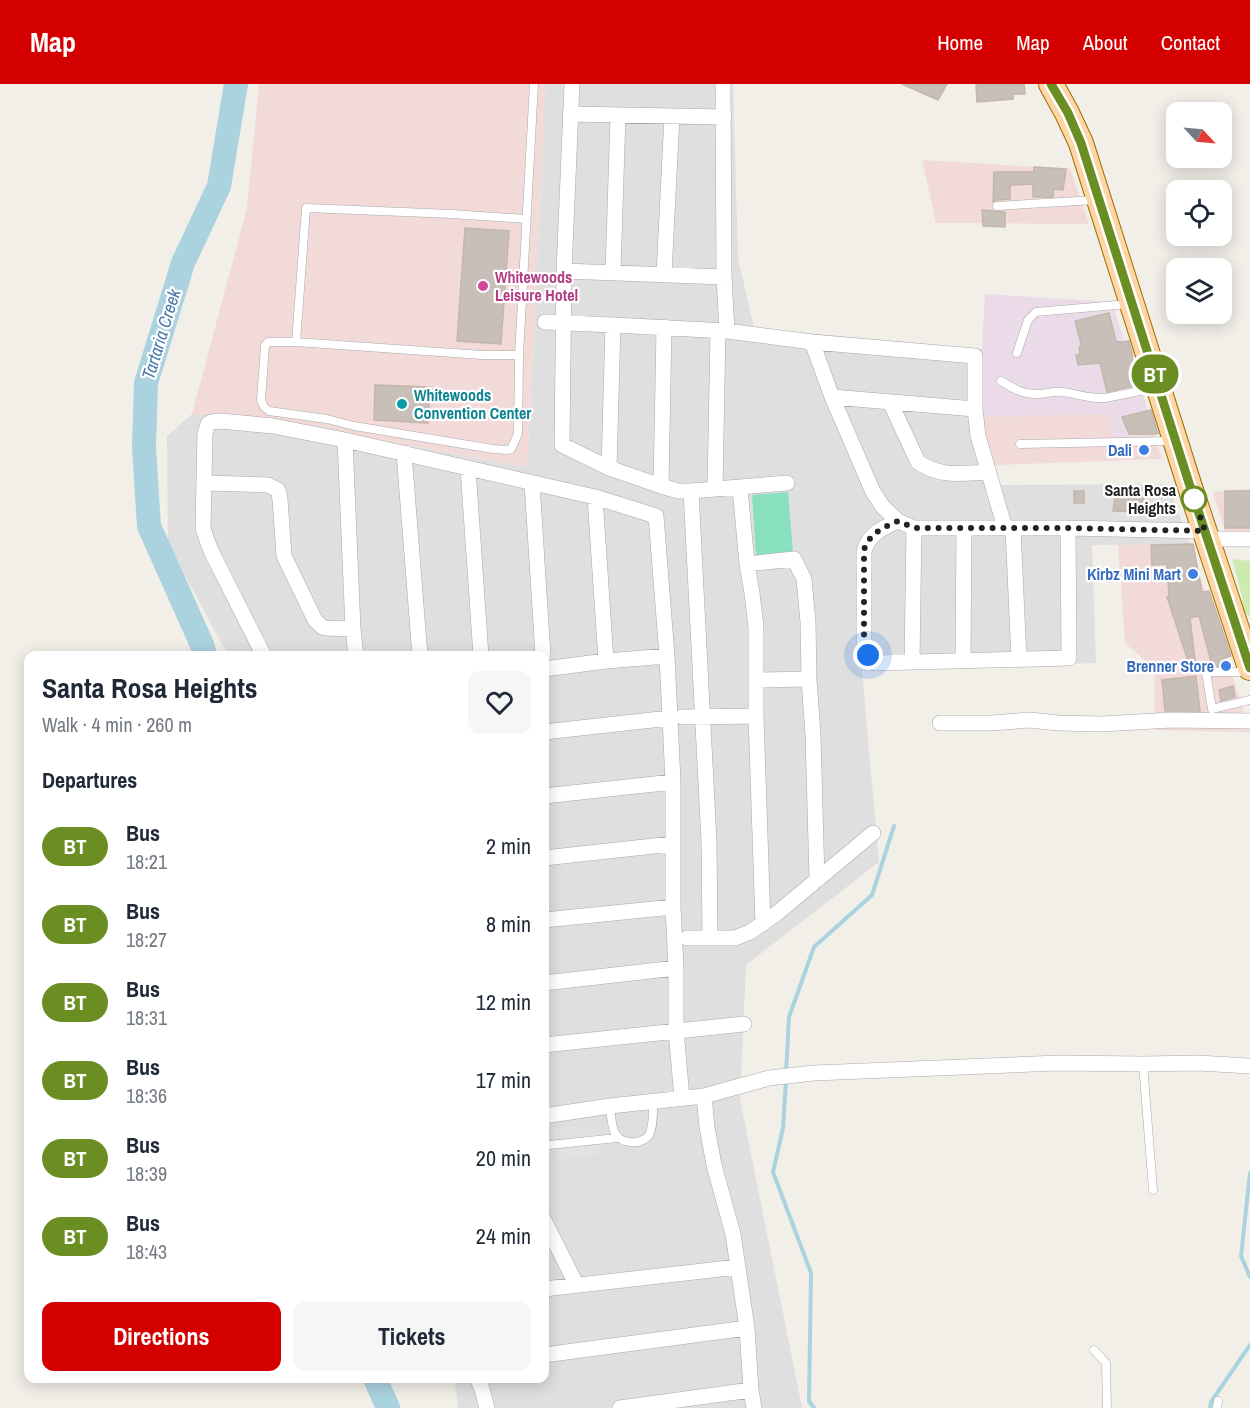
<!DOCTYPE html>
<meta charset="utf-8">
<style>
:root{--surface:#fff;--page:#f6f6f7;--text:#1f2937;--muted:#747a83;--accent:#d40000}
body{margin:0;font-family:"Archivo Narrow",sans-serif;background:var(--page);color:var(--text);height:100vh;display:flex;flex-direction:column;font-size:22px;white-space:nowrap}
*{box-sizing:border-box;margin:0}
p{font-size:20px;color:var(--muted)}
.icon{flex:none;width:33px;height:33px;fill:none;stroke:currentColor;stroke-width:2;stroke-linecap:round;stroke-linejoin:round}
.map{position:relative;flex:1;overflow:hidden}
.panel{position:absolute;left:24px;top:567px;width:525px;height:732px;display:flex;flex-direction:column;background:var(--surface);border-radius:12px;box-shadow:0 3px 15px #0003}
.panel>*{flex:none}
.badge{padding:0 12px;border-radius:20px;font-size:21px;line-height:39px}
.needle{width:39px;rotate:116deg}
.buttons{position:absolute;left:1166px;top:18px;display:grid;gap:12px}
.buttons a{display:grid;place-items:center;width:66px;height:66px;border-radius:12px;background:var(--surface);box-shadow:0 3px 15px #0003;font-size:30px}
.you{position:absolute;width:30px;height:30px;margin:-15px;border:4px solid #fff;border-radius:50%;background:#1a73e8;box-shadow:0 0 0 9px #1a73e833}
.map>.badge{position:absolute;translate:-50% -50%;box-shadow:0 0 0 3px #fff}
h2{padding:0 18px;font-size:22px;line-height:54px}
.round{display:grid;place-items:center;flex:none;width:63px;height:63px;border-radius:12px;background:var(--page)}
.summary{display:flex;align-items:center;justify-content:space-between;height:102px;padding:0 18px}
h1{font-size:28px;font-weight:700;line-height:45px}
.action{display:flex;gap:12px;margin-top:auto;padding:12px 18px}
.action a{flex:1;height:69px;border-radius:12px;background:var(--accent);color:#fff;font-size:24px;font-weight:700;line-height:69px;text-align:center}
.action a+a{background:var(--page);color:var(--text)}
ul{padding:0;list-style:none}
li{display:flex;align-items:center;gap:18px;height:78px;padding:0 18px}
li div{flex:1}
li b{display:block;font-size:22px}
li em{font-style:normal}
li .badge{min-width:66px;font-weight:700;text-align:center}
header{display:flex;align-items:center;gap:36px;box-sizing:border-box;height:84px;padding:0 30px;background:var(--accent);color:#fff}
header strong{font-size:28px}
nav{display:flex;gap:33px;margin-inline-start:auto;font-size:21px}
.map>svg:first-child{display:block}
</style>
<header>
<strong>Map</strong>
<nav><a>Home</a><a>Map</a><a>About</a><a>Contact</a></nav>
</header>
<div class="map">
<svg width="1250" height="1324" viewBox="0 0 1250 1324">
<rect width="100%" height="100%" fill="#f2efe9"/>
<!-- residential -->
<path fill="#e0dfdf" d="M 546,0 L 733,0 L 738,174 L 754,244 L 982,265 L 980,333 L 1000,401 L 1168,400 L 1190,460 L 1092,461 L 1096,579 L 862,587 L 879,778 L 746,881 L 740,1015 L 802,1324 L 458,1324 L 455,1299 L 452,1295 L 544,1294 L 544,572 L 228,571 L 168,460 L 167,352 L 192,330 L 264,335 L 527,383 Z"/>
<!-- commercial -->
<path fill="#f2dad9" d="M 259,0 L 546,0 L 527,383 L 264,335 L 192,330 L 247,124 Z
M 922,76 L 1070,85 L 1089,140 L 936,139 Z
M 1107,330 L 1114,353 L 1155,352 L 1162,375 L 994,381 L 980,333 Z
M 1250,405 L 1250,453 L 1227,453 L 1213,408 Z
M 1190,460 L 1250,647 L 1250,648 L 1154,646 L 1155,585 L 1125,559 L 1118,461 Z"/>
<!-- industrial -->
<path fill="#ebdbe8" d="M 985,210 L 1112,218 L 1124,256 L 1100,260 L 1105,283 L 1134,279 L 1155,352 L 1114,353 L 1107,330 L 980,333 L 982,265 Z"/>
<!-- grass -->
<path fill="#cdebb0" d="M 1232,475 L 1250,477 L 1250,532 L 1244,528 L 1241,521 L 1243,516 Z"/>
<!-- pitch -->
<path fill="#88e0be" d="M 788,408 L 793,468 L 756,471 L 752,411 Z"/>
<!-- parking -->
<path fill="#e2e2e2" d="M 1113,427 L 1137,428 L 1136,436 L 1113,435 Z
M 587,1042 L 589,1047 L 593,1049 L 600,1048 L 602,1070 L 556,1075 L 555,1066 L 552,1065 L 545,1065 L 545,1058 L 553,1057 L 553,1044 Z"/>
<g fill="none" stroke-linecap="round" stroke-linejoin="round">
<!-- stream -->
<path stroke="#aad3df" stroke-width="4" d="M 786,990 L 789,933 L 814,863 L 872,811 L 894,742
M 786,997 L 783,1044 L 773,1088 L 811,1189 L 809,1317 L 814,1324
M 1250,1089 L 1241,1172 L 1250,1193
M 1210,1324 L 1211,1318 L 1250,1261"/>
<!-- river -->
<path stroke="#aad3df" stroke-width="24" d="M 205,572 L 203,563 L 149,442 L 144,363 L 146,299 L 183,179 L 219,102 L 236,0
M 375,1294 L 388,1324"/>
</g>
<!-- building -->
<path fill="#c7bfb8" stroke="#c4b6ab" stroke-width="1.5" d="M 902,0 L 947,0 L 938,16 Z
M 976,0 L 1024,0 L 1025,10 L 1013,10 L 1013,15 L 977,18 Z
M 1034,83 L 1066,85 L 1063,106 L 1054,105 L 1053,113 L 1033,113 L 1033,100 L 1010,101 L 1010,115 L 997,116 L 993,118 L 994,88 L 1034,88 Z
M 982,126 L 1005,128 L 1005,143 L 983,142 Z
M 465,144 L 509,147 L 501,260 L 457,257 Z
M 1109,229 L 1116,258 L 1129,257 L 1133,272 L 1132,273 L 1137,301 L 1107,308 L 1100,279 L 1078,281 L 1076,271 L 1080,271 L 1079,263 L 1082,263 L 1075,237 Z
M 375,301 L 430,303 L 428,339 L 374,336 Z
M 1151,326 L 1158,350 L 1129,350 L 1122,333 Z
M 1118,403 L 1149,404 L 1137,428 L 1113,427 L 1115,413 L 1117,413 Z
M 1074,407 L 1084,407 L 1084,419 L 1074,419 Z
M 1225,407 L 1250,407 L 1250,444 L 1225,444 Z
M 1193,460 L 1202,508 L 1209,507 L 1231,572 L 1224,574 L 1226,582 L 1214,582 L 1211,577 L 1199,532 L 1190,534 L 1196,585 L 1191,586 L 1167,513 L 1169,512 L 1167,480 L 1152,481 L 1151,461 Z
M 1196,592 L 1200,627 L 1165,627 L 1162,596 Z
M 1233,602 L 1235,613 L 1221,617 L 1219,606 Z"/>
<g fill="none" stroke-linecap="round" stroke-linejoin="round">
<!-- lane casing -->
<g stroke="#a9a9a9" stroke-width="9">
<path id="lane" d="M 997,122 L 1095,116
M 296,258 L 306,124 L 452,130 L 526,135
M 1017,269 L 1028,236 L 1036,228 L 1128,220
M 519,271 L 482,271 L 296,258 L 268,258 L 265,262 L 261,316 L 264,323 L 269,327 L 327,335 L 354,342 L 493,365 L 507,366 L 511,365 L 518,350 L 519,271 L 534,0
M 1001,297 C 1014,305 1024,311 1040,310 C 1048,309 1056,307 1063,308 C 1078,310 1089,315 1105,314 L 1155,304
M 1020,360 L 1171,357
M 1249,588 L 1206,588 L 1212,625 L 1250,616
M 1143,980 L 1153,1106
M 610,1022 C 612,1042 611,1060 637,1058 C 642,1057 646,1055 649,1051 C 654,1041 653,1027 653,1017
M 549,1061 L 617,1054
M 1094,1266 L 1106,1279 L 1107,1324
M 1217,1324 L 1218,1317"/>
</g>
<!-- street casing -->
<g stroke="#a9a9a9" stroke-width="16">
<path id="street" d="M 572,0 L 564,187 L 562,361 L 609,384 L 661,402 L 678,407 L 691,407 L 787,399
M 723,0 L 724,193 L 727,247
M 570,30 L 724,33
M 564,187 L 724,193
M 613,188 L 618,31
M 664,190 L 672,32
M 545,238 L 613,241 L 727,247 L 812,258 L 975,272 L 975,325 L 978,352 L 1005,444
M 812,258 L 832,313 L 873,408 L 883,423 L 898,437 L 914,444 L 1068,444 L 1205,447
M 832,313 L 975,325
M 890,318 L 918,378 C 941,394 962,389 989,388
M 345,356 L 353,545 L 356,572
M 404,369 L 420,572
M 468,384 L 481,572
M 609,384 L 613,241
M 205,399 L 268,401 L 278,406 L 280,415 L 284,472 L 315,536 L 322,543 L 325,544 L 353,545
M 532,399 L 543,572
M 661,402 L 664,243
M 740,404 L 747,480 L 752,509 L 756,543 L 756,632 L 763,840
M 715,405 L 718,247
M 691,407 L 709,758 L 710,854
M 595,413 L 606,577
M 898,437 C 882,444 869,450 864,467 L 864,564 L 871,577 L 876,579 L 1069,574 L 1068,444
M 1013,444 L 1019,576
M 1207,455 L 1250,455
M 747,480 L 794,475 L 804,495 L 808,538 L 809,595 L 813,651 L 817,796
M 264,572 L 211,467 L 203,445 L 205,349 L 208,340 L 211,338 L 221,337 L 273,342 L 345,356 L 595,413 L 656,432 L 667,572 L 670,634 L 673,698 L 673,823 L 676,884 L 676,947 L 682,1014
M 963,577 L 964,444
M 912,578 L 914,444
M 544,585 L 606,577 L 667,572
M 757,596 L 809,595
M 682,633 L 756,632
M 940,639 L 991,639 L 1030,636 L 1058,639 L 1101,640 L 1172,636 L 1250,637
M 544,648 L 670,634
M 544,712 L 673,698
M 544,774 L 672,760
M 544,836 L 673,823
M 687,854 L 735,854 L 750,848 L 776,830 L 873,749
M 544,899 L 676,884
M 544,961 L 744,940
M 704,1012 L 707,1043 L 714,1081 L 733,1150 L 747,1244 L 751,1306 L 754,1324
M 544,1032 L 610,1022 L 704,1012 L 769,994 L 814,989 L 1058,979 L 1143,980 L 1198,979 L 1250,982
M 544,1136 L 576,1200
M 544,1205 L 738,1183
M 544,1271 L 747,1244
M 477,1294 L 482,1305 L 487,1324
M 620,1324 L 751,1306"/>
</g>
<!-- primary casing -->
<g stroke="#a06b00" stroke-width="26">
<path id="primary" d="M 1051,0 L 1067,29 L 1081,59 L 1189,400 L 1250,584"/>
</g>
<!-- lane -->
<use href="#lane" stroke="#fff" stroke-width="8"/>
<!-- street -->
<use href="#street" stroke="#fff" stroke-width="15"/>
<!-- primary -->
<use href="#primary" stroke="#fcd6a4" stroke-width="24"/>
</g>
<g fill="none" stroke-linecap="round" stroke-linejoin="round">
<!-- line casing -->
<g stroke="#fff" stroke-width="14">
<path id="line" d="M 1051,0 L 1068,29 L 1081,59 L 1189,399 L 1250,584"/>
</g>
<!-- line -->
<use href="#line" stroke="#6b8e23" stroke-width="9"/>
<!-- walk -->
<path stroke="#222" stroke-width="6" stroke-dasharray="0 10.8" d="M 868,571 L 864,564 L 864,466 C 869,450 882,444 898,437 L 914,444 L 1068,444 L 1205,447 L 1194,414 L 1194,415"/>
</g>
<!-- markers -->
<circle fill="#d1479c" stroke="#fff" stroke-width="2" cx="483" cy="202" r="6"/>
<circle fill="#0f9aa8" stroke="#fff" stroke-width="2" cx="402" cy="320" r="6"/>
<g fill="#3f7fe0" stroke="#fff" stroke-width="2">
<circle cx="1144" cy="366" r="6"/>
<circle cx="1193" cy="490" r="6"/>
<circle cx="1226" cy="582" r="6"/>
</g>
<circle fill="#fff" stroke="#6b8e23" stroke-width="3" cx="1194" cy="415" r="12"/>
<g text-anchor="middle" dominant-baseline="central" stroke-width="4.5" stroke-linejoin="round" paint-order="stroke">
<!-- hotel labels -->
<g font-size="16" font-weight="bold" fill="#b23c85" stroke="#fff" text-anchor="start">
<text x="495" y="193">Whitewoods<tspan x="495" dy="18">Leisure Hotel</tspan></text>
</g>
<!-- culture labels -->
<g font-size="16" font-weight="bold" fill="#0d838f" stroke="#fff" text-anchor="start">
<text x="414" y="311">Whitewoods<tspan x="414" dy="18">Convention Center</tspan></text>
</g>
<!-- shop labels -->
<g font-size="16" font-weight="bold" fill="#366cbe" stroke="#fff" text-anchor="end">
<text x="1132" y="366">Dali</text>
<text x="1181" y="490">Kirbz Mini Mart</text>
<text x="1214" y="582">Brenner Store</text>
</g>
<!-- stop labels -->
<g font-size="16" font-weight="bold" fill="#222" stroke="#fff" text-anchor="end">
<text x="1176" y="406">Santa Rosa<tspan x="1176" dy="18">Heights</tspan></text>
</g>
<!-- water labels -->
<g font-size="18" font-style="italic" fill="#4a7aab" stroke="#fff">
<text transform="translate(161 250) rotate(-73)">Tartaria Creek</text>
</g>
</g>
</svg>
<div class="buttons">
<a><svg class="needle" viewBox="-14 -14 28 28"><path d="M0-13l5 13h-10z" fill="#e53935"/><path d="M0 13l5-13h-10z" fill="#747a83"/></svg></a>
<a><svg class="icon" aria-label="locate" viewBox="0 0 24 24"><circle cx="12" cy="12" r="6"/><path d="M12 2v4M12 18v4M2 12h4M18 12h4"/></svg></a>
<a><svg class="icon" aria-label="layers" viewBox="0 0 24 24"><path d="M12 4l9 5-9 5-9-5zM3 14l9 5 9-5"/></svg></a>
</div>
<div class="you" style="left:868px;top:571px"></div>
<b class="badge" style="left:1155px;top:290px;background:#6b8e23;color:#fff">BT</b>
<section class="panel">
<div class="summary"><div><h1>Santa Rosa Heights</h1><p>Walk · 4 min · 260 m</p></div><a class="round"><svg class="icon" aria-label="heart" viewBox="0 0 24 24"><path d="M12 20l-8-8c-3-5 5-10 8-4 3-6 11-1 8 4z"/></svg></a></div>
<h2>Departures</h2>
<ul>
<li><span class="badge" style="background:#6b8e23;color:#fff">BT</span><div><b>Bus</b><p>18:21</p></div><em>2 min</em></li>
<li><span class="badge" style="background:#6b8e23;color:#fff">BT</span><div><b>Bus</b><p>18:27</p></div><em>8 min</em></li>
<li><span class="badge" style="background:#6b8e23;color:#fff">BT</span><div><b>Bus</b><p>18:31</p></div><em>12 min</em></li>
<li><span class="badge" style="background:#6b8e23;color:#fff">BT</span><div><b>Bus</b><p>18:36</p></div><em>17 min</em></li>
<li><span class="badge" style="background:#6b8e23;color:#fff">BT</span><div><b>Bus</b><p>18:39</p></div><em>20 min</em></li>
<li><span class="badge" style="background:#6b8e23;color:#fff">BT</span><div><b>Bus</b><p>18:43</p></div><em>24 min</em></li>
</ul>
<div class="action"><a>Directions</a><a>Tickets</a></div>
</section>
</div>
